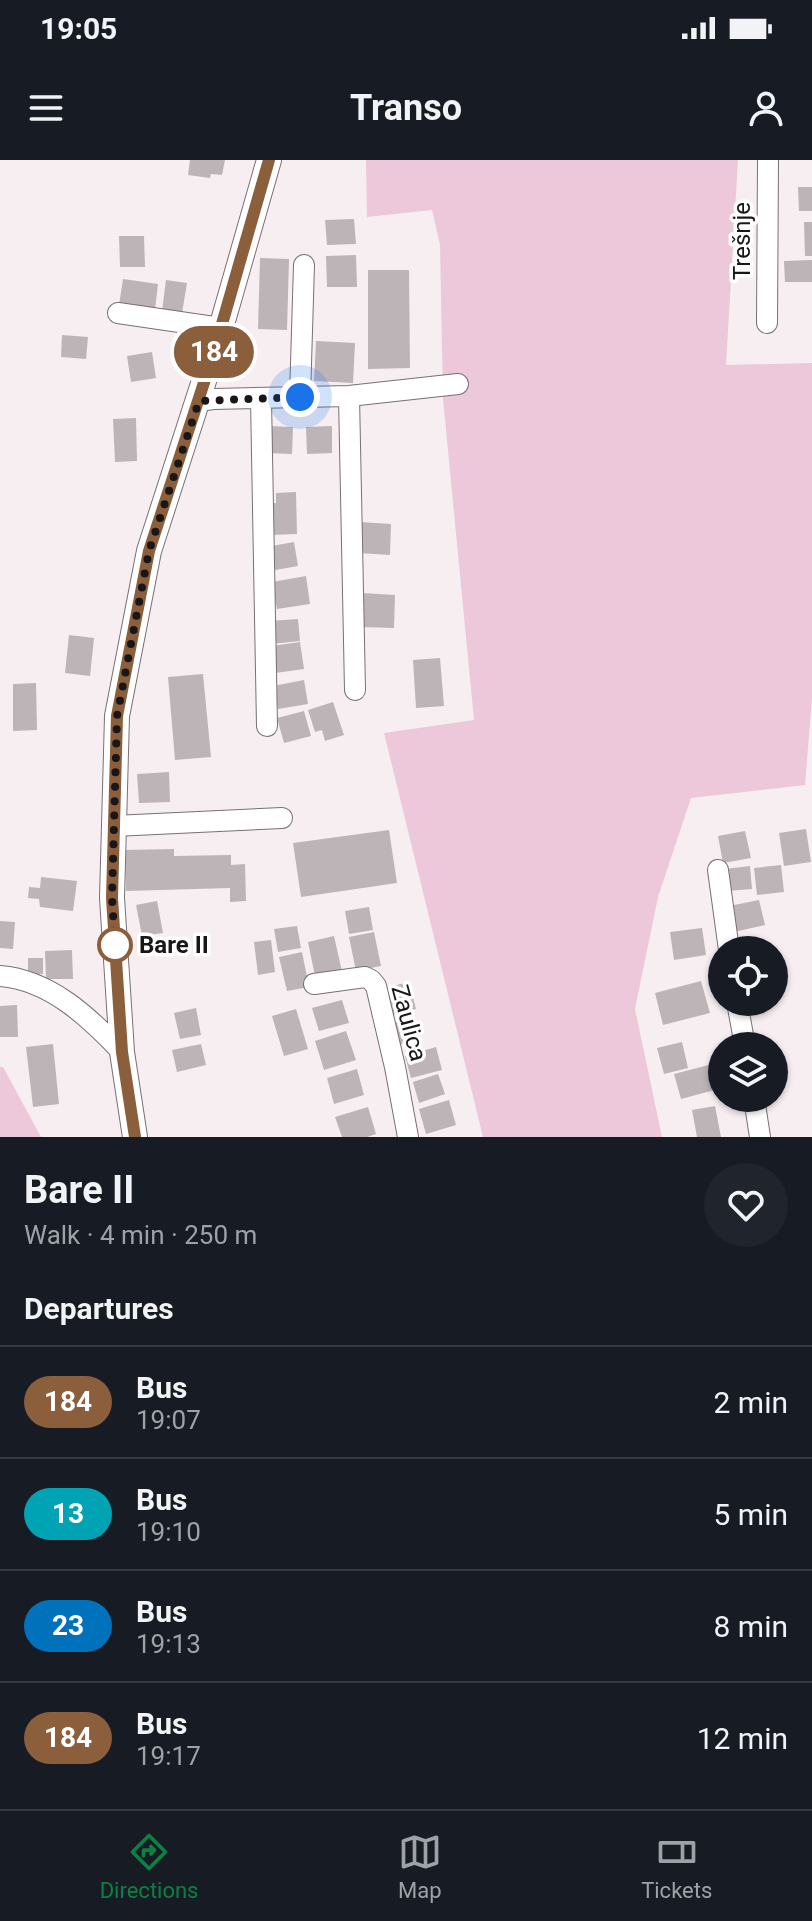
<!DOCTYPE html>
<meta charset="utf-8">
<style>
:root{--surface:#171b24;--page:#20242c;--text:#f1f3f6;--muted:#9ea1a6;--line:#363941;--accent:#0b8043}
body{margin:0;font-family:Roboto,sans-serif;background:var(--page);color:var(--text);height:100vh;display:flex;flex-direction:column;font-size:30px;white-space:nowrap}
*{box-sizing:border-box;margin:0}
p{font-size:26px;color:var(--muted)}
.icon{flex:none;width:44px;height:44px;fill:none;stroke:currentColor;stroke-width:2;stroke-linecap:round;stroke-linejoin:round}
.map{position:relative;height:977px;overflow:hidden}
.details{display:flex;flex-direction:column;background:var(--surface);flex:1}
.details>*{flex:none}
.badge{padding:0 16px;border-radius:26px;font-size:28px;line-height:52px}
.tools{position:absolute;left:708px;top:776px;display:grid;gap:16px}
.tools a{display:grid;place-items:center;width:80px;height:80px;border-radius:50%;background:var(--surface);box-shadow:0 2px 6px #0004;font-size:40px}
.you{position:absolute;width:40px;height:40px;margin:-20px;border:6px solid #fff;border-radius:50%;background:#1a73e8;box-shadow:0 0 0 12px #1a73e833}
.map>.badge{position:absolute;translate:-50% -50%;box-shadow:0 0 0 4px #fff}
h2{padding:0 24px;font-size:30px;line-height:72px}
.round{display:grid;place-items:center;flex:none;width:84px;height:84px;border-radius:42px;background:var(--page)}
.headline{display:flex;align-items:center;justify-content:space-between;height:136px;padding:0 24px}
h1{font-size:38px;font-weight:700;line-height:60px}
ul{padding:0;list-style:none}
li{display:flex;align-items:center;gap:24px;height:112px;padding:0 24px;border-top:2px solid var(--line)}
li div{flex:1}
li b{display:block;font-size:30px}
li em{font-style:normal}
li .badge{min-width:88px;font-weight:700;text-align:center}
.status{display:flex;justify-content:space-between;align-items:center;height:56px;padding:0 40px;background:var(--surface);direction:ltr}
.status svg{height:22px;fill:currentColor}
header{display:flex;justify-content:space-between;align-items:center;height:104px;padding:0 24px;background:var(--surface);font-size:36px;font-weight:700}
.tabs{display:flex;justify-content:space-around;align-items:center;height:112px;border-top:2px solid var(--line);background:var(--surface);font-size:22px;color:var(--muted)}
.tabs a{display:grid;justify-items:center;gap:4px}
.tabs .selected{color:var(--accent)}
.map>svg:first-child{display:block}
</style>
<div class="status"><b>19:05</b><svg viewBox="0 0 49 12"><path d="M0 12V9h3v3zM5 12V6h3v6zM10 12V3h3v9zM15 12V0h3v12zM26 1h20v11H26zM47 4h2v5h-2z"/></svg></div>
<header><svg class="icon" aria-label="menu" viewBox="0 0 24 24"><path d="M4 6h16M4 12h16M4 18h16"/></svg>Transo<svg class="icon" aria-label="person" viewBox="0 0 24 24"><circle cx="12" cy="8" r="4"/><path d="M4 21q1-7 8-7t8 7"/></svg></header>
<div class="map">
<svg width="812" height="977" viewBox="0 0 812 977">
<rect width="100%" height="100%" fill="#f7eef2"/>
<!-- green -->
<path fill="#ecc8da" d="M 366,0 L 738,0 L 726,205 L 812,203 L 812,538 L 805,625 L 691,638 L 658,737 L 635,849 L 662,977 L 483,977 L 384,573 L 474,560 L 443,239 L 440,85 L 432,50 L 367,57 Z
M 0,907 L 3,907 L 41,977 L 0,977 Z"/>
<!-- building -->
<path fill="#bdb4b8" d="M 190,0 L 225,0 L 222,15 L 211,14 L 210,18 L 188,15 Z
M 798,27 L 812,27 L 812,51 L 799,51 Z
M 354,59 L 356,84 L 327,85 L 325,60 Z
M 804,62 L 812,62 L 812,96 L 805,96 Z
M 119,76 L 144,76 L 145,107 L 120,107 Z
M 356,95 L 357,127 L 327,127 L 326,96 Z
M 260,98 L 289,99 L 287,170 L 258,169 Z
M 812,100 L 812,122 L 785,122 L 784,101 Z
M 368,110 L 409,110 L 410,208 L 368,209 Z
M 123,119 L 158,124 L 155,150 L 119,145 Z
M 166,120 L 187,123 L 182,153 L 162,151 Z
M 62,175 L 88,177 L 86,199 L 61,197 Z
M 316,181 L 355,183 L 353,223 L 314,221 Z
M 152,192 L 156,218 L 131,222 L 127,196 Z
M 136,258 L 137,301 L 115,302 L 113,259 Z
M 268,266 L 293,267 L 292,294 L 267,293 Z
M 332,266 L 332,293 L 307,294 L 306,267 Z
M 296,332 L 297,374 L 270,375 L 269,343 L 276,343 L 276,333 Z
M 360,362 L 391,364 L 390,395 L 358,393 Z
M 294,382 L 298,406 L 270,411 L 266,387 Z
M 306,416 L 310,444 L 277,449 L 272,422 Z
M 362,433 L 395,435 L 394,468 L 361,467 Z
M 298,459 L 300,481 L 271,484 L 269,461 Z
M 69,475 L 94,478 L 90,516 L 65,513 Z
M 300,482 L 304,509 L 275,513 L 272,486 Z
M 440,498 L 444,546 L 416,548 L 413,500 Z
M 203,514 L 211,597 L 175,600 L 168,517 Z
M 304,520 L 308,544 L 278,549 L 273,526 Z
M 36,523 L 37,570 L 13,571 L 13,524 Z
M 333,542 L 344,575 L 325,581 L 322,570 L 315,572 L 308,550 Z
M 304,551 L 311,576 L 284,583 L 277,558 Z
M 169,612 L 170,642 L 139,643 L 137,614 Z
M 806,669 L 811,702 L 784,706 L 779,673 Z
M 389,670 L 397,723 L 301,737 L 293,683 Z
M 745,671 L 751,698 L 723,703 L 718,676 Z
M 174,689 L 174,696 L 231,695 L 231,705 L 245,704 L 246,741 L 230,742 L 230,728 L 126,731 L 125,690 Z
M 781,705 L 784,732 L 757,735 L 754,708 Z
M 750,706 L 752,729 L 727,731 L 725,709 Z
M 41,717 L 77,721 L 73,751 L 40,747 L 39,739 L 28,738 L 29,727 L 40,728 Z
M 759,740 L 765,765 L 734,772 L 729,746 Z
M 157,741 L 163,773 L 142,776 L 136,745 Z
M 369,747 L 373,770 L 349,774 L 345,751 Z
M 0,761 L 15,762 L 13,789 L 0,788 Z
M 297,766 L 301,788 L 278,792 L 274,769 Z
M 702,768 L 706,795 L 674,800 L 670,772 Z
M 374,772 L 381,806 L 356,811 L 349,777 Z
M 334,776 L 343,816 L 316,821 L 308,782 Z
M 271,780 L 275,812 L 258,815 L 254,782 Z
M 72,790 L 73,819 L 46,819 L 45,791 Z
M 302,792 L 309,827 L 287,831 L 279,797 Z
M 28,798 L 43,798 L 43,814 L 28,814 Z
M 701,821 L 710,853 L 663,865 L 655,833 Z
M 409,822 L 416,849 L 387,856 L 381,829 Z
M 342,840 L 349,863 L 319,871 L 312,848 Z
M 17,845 L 18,877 L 0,877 L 0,846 Z
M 196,848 L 201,875 L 180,879 L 174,853 Z
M 296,849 L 308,889 L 284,896 L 272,856 Z
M 415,857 L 421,879 L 394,886 L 389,864 Z
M 346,871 L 356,900 L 324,910 L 315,881 Z
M 682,882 L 688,908 L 664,914 L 657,888 Z
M 53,884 L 59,944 L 33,947 L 26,887 Z
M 201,884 L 206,905 L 177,912 L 172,890 Z
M 436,887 L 442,910 L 411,918 L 405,896 Z
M 716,903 L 722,928 L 681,939 L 674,914 Z
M 357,909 L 364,935 L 334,944 L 327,918 Z
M 438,914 L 445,934 L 419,943 L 413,922 Z
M 449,940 L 456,965 L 426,974 L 419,949 Z
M 715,946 L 721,977 L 697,977 L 692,950 Z
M 368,947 L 376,974 L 367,977 L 342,977 L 335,957 Z"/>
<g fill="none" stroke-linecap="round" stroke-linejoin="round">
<!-- minor casing -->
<g stroke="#787074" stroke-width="22">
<path id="minor" d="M 118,153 L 221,168
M 767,163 L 768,0
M 349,236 L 355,530
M 300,237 L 304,105
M 261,239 L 267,566
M 199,241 L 213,239 L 349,236 L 458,224
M 114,666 L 282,658
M 718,710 L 729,790
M 0,816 C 50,820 89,857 122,892
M 314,824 L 365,817 L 371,820 L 376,826 L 395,907 L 408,977
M 737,842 L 745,886
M 754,938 L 760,977"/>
</g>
<!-- major casing -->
<g stroke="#787074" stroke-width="26">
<path id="major" d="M 135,977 L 122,892 L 112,738 L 117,556 L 149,391 L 221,168 L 269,0"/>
</g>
<!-- minor -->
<use href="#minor" stroke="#fff" stroke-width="20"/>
<!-- major -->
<use href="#major" stroke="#fff" stroke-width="24"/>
</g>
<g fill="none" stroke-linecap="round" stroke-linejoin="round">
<!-- line casing -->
<g stroke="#fff" stroke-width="18">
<path id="line" d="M 135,977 L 122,892 L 112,738 L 117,556 L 149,391 L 214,192 L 269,0"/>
</g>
<!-- line -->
<use href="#line" stroke="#8b5e3c" stroke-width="12"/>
<!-- walk -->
<path stroke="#191617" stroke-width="8" stroke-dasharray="0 14.4" d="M 115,785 L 112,738 L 117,556 L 149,391 L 199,241 L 300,237"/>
</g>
<!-- markers -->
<circle fill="#fff" stroke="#8b5e3c" stroke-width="4" cx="115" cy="785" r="16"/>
<g text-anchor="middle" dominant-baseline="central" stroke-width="7" stroke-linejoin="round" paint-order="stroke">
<!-- street labels -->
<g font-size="24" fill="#191617" stroke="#fefefe">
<text transform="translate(742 81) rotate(-90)">Trešnje</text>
<text transform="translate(409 863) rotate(75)">Zaulica</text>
</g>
<!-- stop labels -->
<g font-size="24" font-weight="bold" fill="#191617" stroke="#fefefe" text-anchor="start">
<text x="139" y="785">Bare II</text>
</g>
</g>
</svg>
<div class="tools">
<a><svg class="icon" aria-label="locate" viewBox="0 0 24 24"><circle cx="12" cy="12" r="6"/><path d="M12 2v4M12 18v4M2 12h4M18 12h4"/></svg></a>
<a><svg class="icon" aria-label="layers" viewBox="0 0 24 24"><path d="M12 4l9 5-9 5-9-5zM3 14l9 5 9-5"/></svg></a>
</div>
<div class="you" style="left:300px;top:237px"></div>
<b class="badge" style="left:214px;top:192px;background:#8b5e3c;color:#fff">184</b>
</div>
<section class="details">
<div class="headline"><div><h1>Bare II</h1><p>Walk · 4 min · 250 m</p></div><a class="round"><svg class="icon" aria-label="heart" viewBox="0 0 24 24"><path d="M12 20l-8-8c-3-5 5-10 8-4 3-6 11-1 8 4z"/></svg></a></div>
<h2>Departures</h2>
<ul>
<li><span class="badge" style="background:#8b5e3c;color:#fff">184</span><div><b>Bus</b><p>19:07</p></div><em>2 min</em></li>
<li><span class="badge" style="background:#00a3b4;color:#fff">13</span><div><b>Bus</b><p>19:10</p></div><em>5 min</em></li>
<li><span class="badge" style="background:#0072bc;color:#fff">23</span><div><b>Bus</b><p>19:13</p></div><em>8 min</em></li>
<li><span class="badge" style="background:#8b5e3c;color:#fff">184</span><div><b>Bus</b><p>19:17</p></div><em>12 min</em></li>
</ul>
</section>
<nav class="tabs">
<a class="selected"><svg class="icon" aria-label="directions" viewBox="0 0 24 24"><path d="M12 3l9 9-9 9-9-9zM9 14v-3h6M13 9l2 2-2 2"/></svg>Directions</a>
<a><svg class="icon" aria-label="map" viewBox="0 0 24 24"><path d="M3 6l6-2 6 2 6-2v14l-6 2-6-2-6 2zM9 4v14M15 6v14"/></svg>Map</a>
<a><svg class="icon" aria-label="tickets" viewBox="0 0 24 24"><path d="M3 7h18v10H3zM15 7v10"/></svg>Tickets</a>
</nav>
